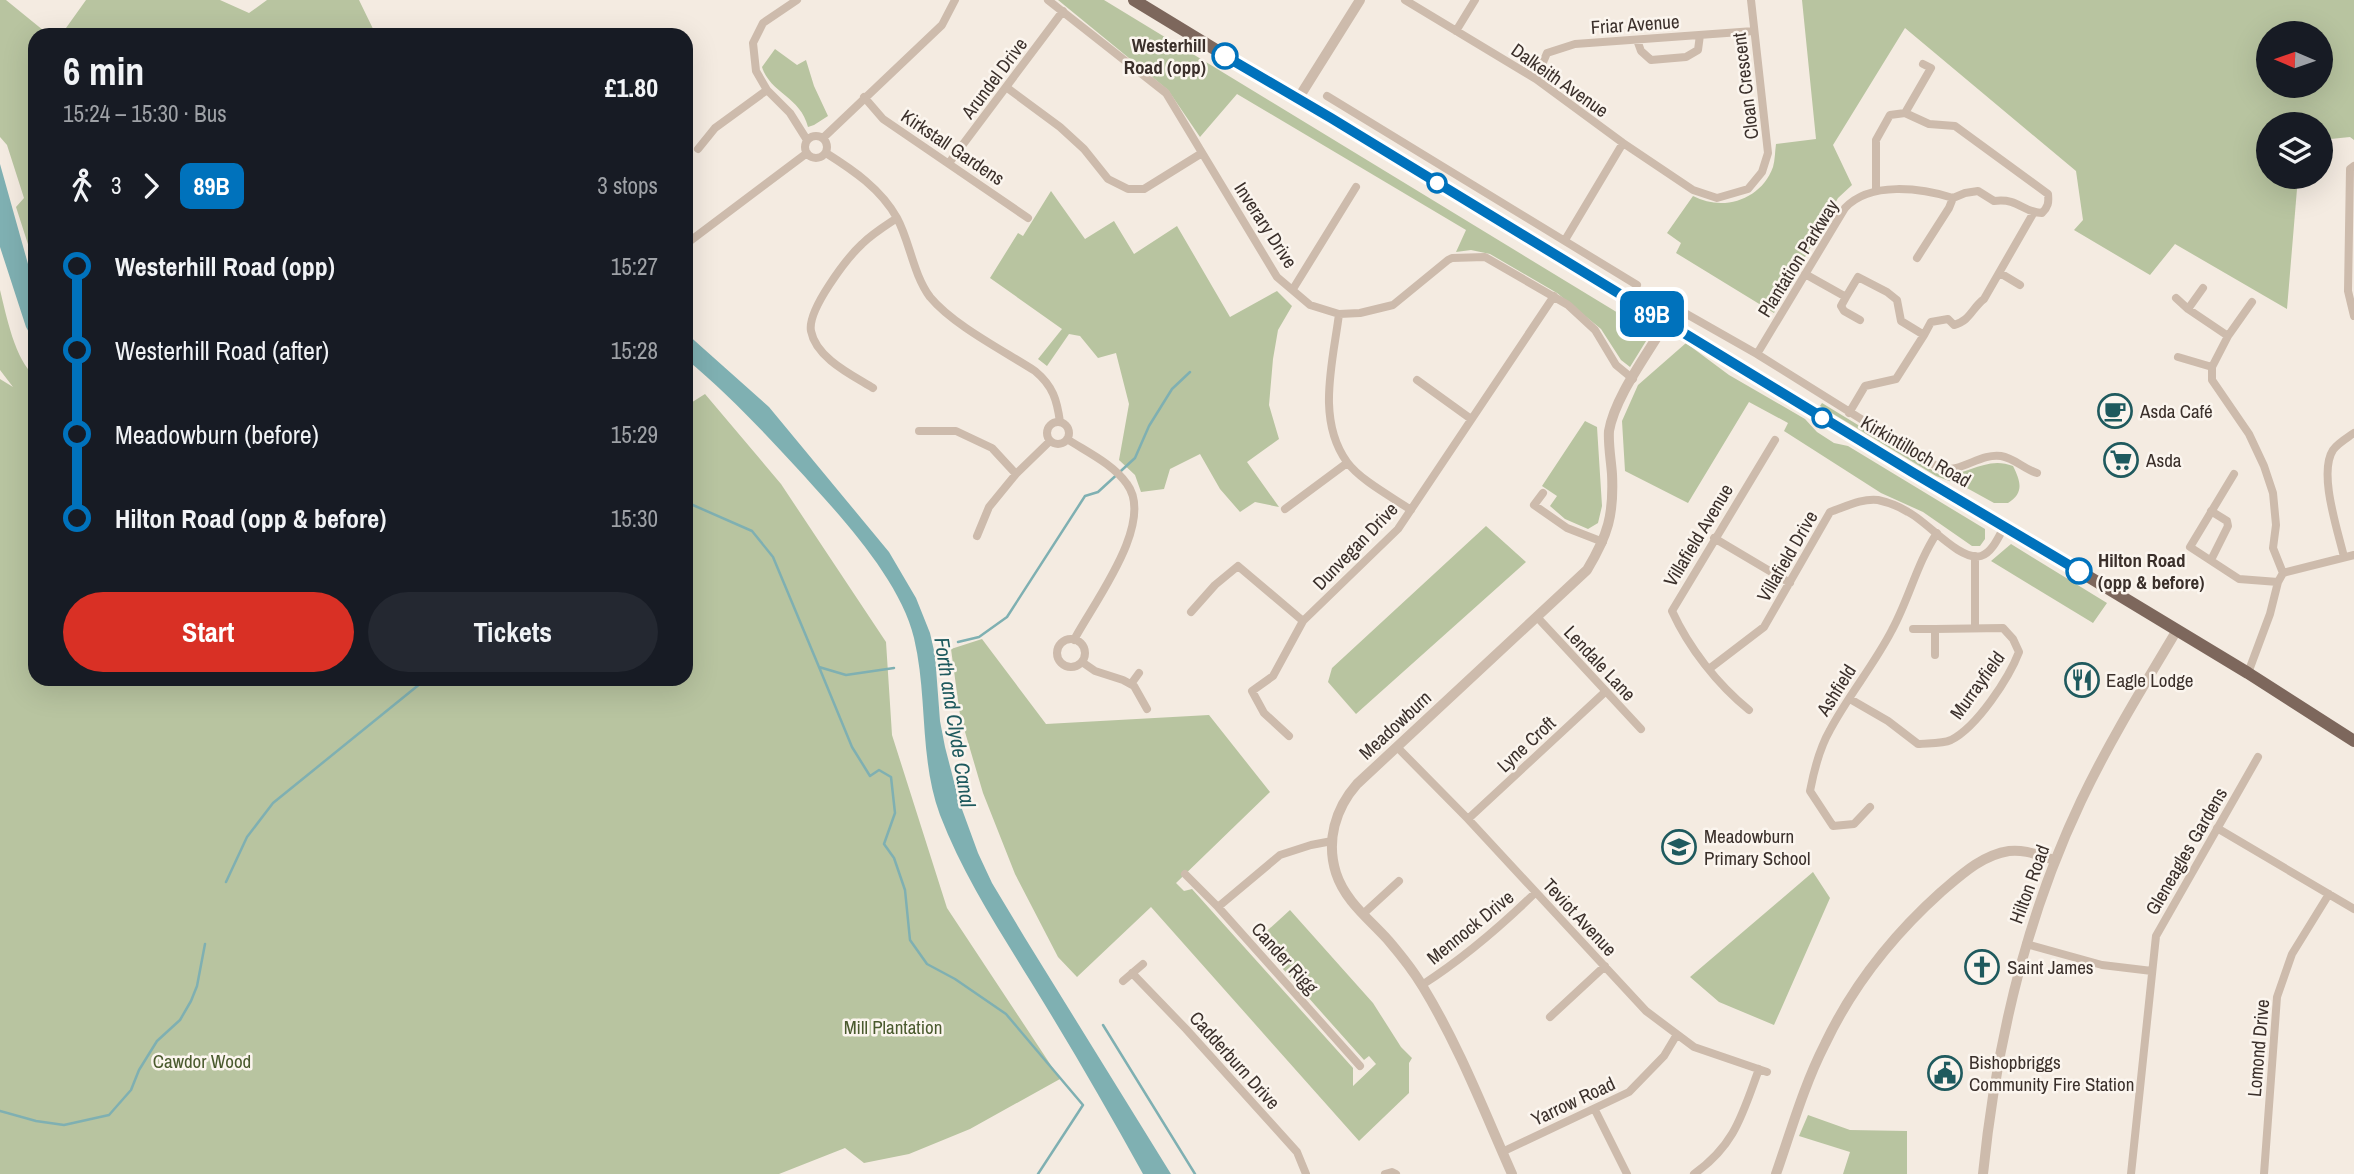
<!DOCTYPE html>
<meta charset="utf-8">
<style>
:root{--surface:#171b24;--page:#242831;--text:#f1f3f6;--muted:#9ea1a6;--accent:#d93025}
body{margin:0;font-family:"Archivo Narrow",sans-serif;background:var(--page);color:var(--text);height:100vh;display:flex;flex-direction:column;font-size:26px;white-space:nowrap}
*{box-sizing:border-box;margin:0}
p{font-size:23px;color:var(--muted)}
.icon{flex:none;width:38px;height:38px;fill:none;stroke:currentColor;stroke-width:2;stroke-linecap:round;stroke-linejoin:round}
.map{position:relative;flex:1;overflow:hidden}
.drawer{position:absolute;left:28px;top:28px;width:665px;height:658px;display:flex;flex-direction:column;background:var(--surface);border-radius:21px;box-shadow:0 7px 28px #0002}
.drawer>*{flex:none}
.badge{padding:0 14px;border-radius:10px;font-size:24px;line-height:46px}
.needle{width:46px;rotate:272deg}
.tools{position:absolute;left:2256px;top:21px;display:grid;gap:14px}
.tools a{display:grid;place-items:center;width:77px;height:77px;border-radius:50%;background:var(--surface);box-shadow:0 7px 28px #0002;font-size:35px}
.map>.badge{position:absolute;translate:-50% -50%;box-shadow:0 0 0 4px #fff}
.legs{display:flex;align-items:center;gap:10px;height:77px;padding:0 35px;font-size:23px}
.legs p{margin-inline-start:auto}
.head{display:flex;align-items:center;justify-content:space-between;height:119px;padding:0 35px}
h1{font-size:38px;font-weight:800;line-height:52px}
.cta{display:flex;gap:14px;margin-top:auto;padding:14px 35px}
.cta a{flex:1;height:80px;border-radius:42px;background:var(--accent);color:#fff;font-size:28px;font-weight:800;line-height:80px;text-align:center}
.cta a+a{background:var(--page);color:var(--text)}
ul{padding:0 35px;list-style:none}
li{display:flex;align-items:center;gap:24px;height:84px;font-size:26px}
li i{display:grid;place-items:center;width:10px;height:100%;margin:0 9px;background:currentColor}
li i::after{content:'';width:18px;height:18px;margin:-9px;border:5px solid;border-radius:50%;background:var(--surface)}
li p{margin-inline-start:auto}
li:first-child i{background:linear-gradient(#0000 50%,currentColor 0)}
li:last-child i{background:linear-gradient(currentColor 50%,#0000 0)}
.map>svg:first-child{display:block}
</style>
<div class="map">
<svg width="2354" height="1174" viewBox="0 0 2354 1174">
<rect width="100%" height="100%" fill="#f4ebe1"/>
<!-- green -->
<path fill="#b8c4a0" fill-rule="evenodd" d="M 0,0 L 6,0 L 49,35 L 35,35 L 35,266 L 16,207 L 24,198 L 7,145 L 0,137 Z
M 86,0 L 220,0 L 249,13 L 267,0 L 359,0 L 376,35 L 61,35 Z
M 1058,0 L 1104,0 L 1651,333 L 1630,367 L 1621,360 L 1601,329 L 1557,293 L 1490,254 L 1471,250 L 1456,252 L 1466,230 L 1237,94 L 1200,137 L 1168,90 Z
M 1802,0 L 2354,0 L 2354,140 L 2350,137 L 2321,140 L 2320,124 L 2268,124 L 2268,177 L 2298,177 L 2287,309 L 2175,244 L 2150,275 L 2074,230 L 2083,220 L 2076,171 L 1905,28 L 1833,145 L 1852,185 L 1838,198 L 1774,313 L 1676,253 L 1681,243 L 1667,233 L 1693,196 C 1723,212 1761,200 1773,167 C 1775,160 1775,151 1776,144 L 1816,139 ZM 2268,33 L 2320,33 L 2320,86 L 2268,86 Z
M 775,49 L 797,65 L 806,60 L 814,86 L 828,116 L 814,125 L 808,127 C 801,97 770,93 762,67 Z
M 1051,191 L 1085,239 L 1114,221 L 1134,254 L 1177,226 L 1230,317 L 1277,291 L 1292,306 L 1278,330 L 1273,359 L 1269,405 L 1279,439 L 1247,462 L 1279,507 L 1255,502 L 1240,512 L 1220,489 L 1200,454 L 1170,469 L 1164,489 L 1141,492 L 1135,475 L 1119,460 L 1129,404 L 1116,353 L 1098,358 L 1080,336 L 1069,334 L 1047,366 L 1038,359 L 1062,329 L 990,278 L 1018,233 L 1023,236 Z
M 0,290 C 6,314 15,361 35,376 L 35,679 L 686,679 L 686,406 L 705,394 L 781,484 L 886,642 L 892,735 L 947,908 L 1060,1079 L 970,1129 L 909,1154 L 864,1163 L 845,1148 L 779,1174 L 0,1174 L 0,379 L 13,387 L 0,370 Z
M 1686,343 L 1729,375 L 1805,419 L 1817,432 L 1834,443 L 1848,446 L 1985,529 L 1985,539 L 1980,546 L 1972,546 L 1923,512 L 1881,493 L 1784,431 L 1788,423 L 1749,402 L 1688,503 L 1625,471 L 1622,421 L 1638,385 Z
M 1822,403 L 1940,475 C 1967,477 1986,455 2013,466 C 2021,482 2024,493 2008,503 L 1994,503 L 1965,487 L 1936,476 L 1820,406 Z
M 1585,421 L 1597,427 L 1602,506 L 1598,523 L 1588,529 L 1565,519 L 1550,506 L 1557,496 L 1542,486 Z
M 1486,526 L 1526,562 L 1356,714 L 1328,682 L 1332,668 Z
M 2011,544 L 2107,603 L 2093,623 L 1991,561 Z
M 982,639 L 1046,724 L 1209,715 L 1270,792 L 1176,883 L 1184,891 L 1192,889 L 1353,1068 L 1353,1086 L 1376,1064 L 1369,1056 L 1364,1060 L 1257,940 L 1290,910 L 1373,1003 L 1401,1047 L 1412,1058 L 1409,1063 L 1409,1093 L 1359,1141 L 1151,907 L 1077,977 L 1058,957 L 1015,874 L 983,793 L 960,715 L 951,649 Z
M 1813,872 L 1830,898 L 1774,1025 L 1719,1002 L 1690,977 Z
M 1808,1115 L 1850,1130 L 1907,1131 L 1907,1174 L 1843,1174 L 1850,1152 L 1799,1136 Z"/>
<!-- water -->
<path fill="#7fb0b2" d="M 0,164 L 35,289 L 35,343 L 26,327 L 0,247 Z
M 686,333 L 769,407 L 889,552 L 916,598 L 930,633 L 935,655 L 940,721 L 945,747 L 959,801 L 978,853 L 992,883 L 1025,938 L 1171,1174 L 1143,1174 C 1107,1109 1070,1045 1031,982 C 998,928 963,875 940,815 C 919,758 928,697 914,638 C 900,578 836,511 795,466 C 760,428 726,392 686,359 Z"/>
<g fill="none" stroke-linecap="round" stroke-linejoin="round">
<!-- stream -->
<path stroke="#7fb0b2" stroke-width="2.5" d="M 686,502 L 752,531 L 773,557 L 819,667 L 846,675 L 894,668
M 958,642 L 979,637 L 1007,617 L 1085,496 L 1098,492 L 1135,458 L 1149,426 L 1172,389 L 1190,372
M 819,667 L 852,747 L 870,776 L 879,770 L 891,777 L 895,813 L 884,844 L 894,858 L 905,890 L 910,940 L 927,964 L 955,979 L 1006,1014 L 1083,1105 L 1038,1174
M 226,882 L 247,837 L 273,803 L 426,679
M 1103,1025 L 1195,1174
M 0,1111 L 36,1121 L 64,1125 L 109,1115 L 131,1090 L 139,1070 L 157,1041 L 180,1020 L 191,1001 L 197,986 L 205,944"/>
<!-- minor -->
<path stroke="#cdbbac" stroke-width="8" d="M 797,0 L 763,23 L 753,43 L 756,71 L 767,90 L 790,113 L 807,140
M 1048,0 L 1166,93 L 1277,277 L 1310,305 L 1339,314 L 1360,313 L 1393,305 L 1448,260 L 1452,258 L 1485,257 L 1568,305 L 1595,330 L 1616,365 L 1633,379
M 1405,0 L 1536,79 L 1623,143 L 1693,190 L 1717,198 L 1748,189 L 1762,172 L 1768,153 L 1751,0
M 1456,31 L 1475,0
M 1637,40 L 1641,51 L 1651,60 L 1686,57 L 1698,50 L 1700,35
M 1536,79 L 1547,53 L 1575,44 L 1754,31
M 1006,87 L 1060,127 L 1084,149 L 1108,179 L 1128,189 L 1144,189 L 1202,153
M 1327,96 L 1637,285
M 864,97 L 883,119 L 1028,218
M 1905,113 L 1931,68 L 1923,64
M805 147a11 11 0 1 1 22 0a11 11 0 1 1-22 0Z
M 823,138 L 942,25 L 955,0
M 698,149 L 715,128 L 767,90
M 826,153 C 853,170 881,189 897,218 C 910,242 913,274 930,297 C 953,325 1004,351 1035,371 C 1053,386 1057,400 1060,422
M 949,163 L 1063,11
M 2354,166 L 2350,169 L 2348,291 L 2354,316
M 1565,240 L 1623,143
M 686,244 L 807,153
M 1917,258 L 1949,208 L 1953,198
M 2000,273 L 2020,285
M 1805,274 L 1846,297 L 1858,277 L 1887,292 L 1897,300 L 1901,321 L 1924,335 L 1896,379 L 1865,386 L 1849,413
M 1293,289 L 1356,187
M 1846,297 L 1841,306 L 1844,311 L 1860,320
M 2176,298 L 2188,309 L 2228,336
M 2252,302 L 2228,336 L 2212,367 L 2212,380 L 2249,434 L 2264,466 L 2273,493 L 2276,525 L 2273,548 L 2283,573
M 1676,308 L 1757,354 L 1941,469 C 1962,472 1981,453 2001,456 C 2014,458 2024,469 2037,473
M 2188,309 L 2203,288
M 1339,314 C 1333,362 1316,419 1347,462 C 1360,480 1392,497 1411,510
M 1924,335 L 1931,322 L 1948,319 L 1954,325 C 1970,321 1972,308 1984,299 L 2034,212
M 1757,354 L 1845,208 C 1870,181 1921,188 1953,198 L 1965,193 L 1978,191 L 1994,201 C 2020,198 2021,212 2042,213 C 2048,207 2049,203 2048,194 L 1955,126 L 1929,124 L 1905,113 L 1890,115 L 1876,140 L 1876,191
M 2178,357 L 2212,367
M 1417,380 L 1471,419
M 873,388 C 852,375 816,358 811,331 C 807,310 847,258 862,244 C 872,234 885,226 897,218
M1047 433a11 11 0 1 1 22 0a11 11 0 1 1-22 0Z
M 919,431 L 956,431 L 992,448 L 1016,474
M 1067,439 C 1087,452 1113,464 1127,484 C 1156,523 1092,605 1074,640
M 2234,474 L 2190,547 L 2239,579 L 2278,582
M 1543,493 L 1534,505 L 1567,528 L 1603,542
M 1285,509 L 1347,463
M 977,536 L 989,507 L 1016,474 L 1050,441
M 1714,538 L 1790,583
M 2344,557 C 2338,531 2318,473 2333,450 C 2338,443 2347,438 2354,433
M 2211,560 L 2228,526 L 2227,521 L 2211,511
M 1191,612 L 1215,585 L 1238,566 L 1303,621
M 1537,617 L 1641,729
M 1975,628 L 1975,556
M 1913,629 L 1935,629
M1057 653a14 14 0 1 1 28 0a14 14 0 1 1-28 0Z
M 1082,662 L 1095,671 L 1123,680 L 1134,686 L 1147,709
M 1709,669 L 1764,627 L 1830,512 C 1845,507 1862,498 1878,500 C 1887,502 1900,507 1908,512 C 1927,521 1960,562 1981,556 C 1992,553 1999,536 2004,527
M 2248,673 L 2270,614 L 2278,582 L 2283,573 L 2354,555
M 1131,684 L 1139,673
M 1850,699 L 1888,721 L 1918,744 C 1928,743 1942,744 1951,740 C 1977,727 2009,678 2019,652 L 2013,639 L 2003,628 L 1935,629 L 1935,655
M 1749,710 C 1717,684 1689,648 1672,611 L 1775,440
M 1289,736 L 1264,713 L 1252,691 L 1273,676 L 1303,621 L 1398,529 L 1554,296
M 1397,747 L 1468,819 L 1646,1011 L 1694,1047 L 1767,1072
M 1870,807 L 1854,824 L 1833,826 L 1810,791 C 1814,770 1819,749 1830,730 C 1848,696 1874,665 1892,630 C 1909,599 1917,563 1937,533
M 1468,819 L 1605,692
M 2217,828 L 2354,909
M 1185,874 L 1218,907 L 1360,1066
M 1218,907 L 1280,855 L 1311,845 L 1332,841
M 1363,914 L 1399,881
M 2026,944 L 2102,965 L 2152,971
M 1132,973 L 1186,1029 L 1297,1152 L 1306,1174
M 1123,981 L 1143,964
M 1422,985 C 1464,958 1500,927 1535,893
M 1550,1017 L 1605,966
M 1595,1110 L 1627,1174
M 1502,1152 L 1629,1092 L 1664,1056 L 1676,1036
M 1385,1174 L 1392,1172 L 1396,1174
M 1694,1174 C 1735,1145 1742,1115 1759,1069
M 2131,1174 L 2156,936 L 2258,757
M 2264,1174 L 2277,997 L 2292,954 L 2329,894"/>
<!-- tertiary -->
<path stroke="#cdbbac" stroke-width="10" d="M 1298,99 L 1360,0
M 1512,1174 C 1484,1111 1459,1046 1423,987 C 1413,970 1400,954 1388,940 C 1369,919 1345,901 1336,873 C 1326,841 1335,809 1357,784 L 1587,570 C 1608,535 1614,515 1612,474 C 1611,460 1608,444 1609,431 C 1615,396 1648,354 1666,322
M 1776,1174 C 1791,1131 1804,1085 1825,1044 C 1853,985 1892,936 1941,892 C 1961,875 1982,855 2009,851 C 2025,849 2040,856 2055,860
M 1983,1174 C 1996,1045 2025,919 2081,801 C 2109,742 2143,687 2177,630"/>
<!-- primary -->
<path stroke="#7d675c" stroke-width="12" d="M 1134,0 L 1912,473 L 1950,493 L 2248,673 L 2354,741"/>
</g>
<g fill="none" stroke-linecap="round" stroke-linejoin="round">
<!-- line-1 casing -->
<g stroke="#fff" stroke-width="16">
<path id="line-1" d="M 1225,56 L 1331,118 L 1912,472 L 2079,571"/>
</g>
<!-- line-1 -->
<use href="#line-1" stroke="#0072bc" stroke-width="10"/>
</g>
<!-- icons -->
<defs>
<g id="cafe-ring" transform="scale(1.75)"><circle r="9.5" fill="#fbf5ee" stroke="#1f5a5e" stroke-width="1.5"/><path d="M-5.5-4.5H6V0H3Q3 3.5 0 3.5H-2.5Q-5.5 3.5-5.5 0ZM3-3.2v2h1.7v-2ZM-6 4.5H4V6H-6Z" fill="#1f5a5e"/></g>
<g id="supermarket-ring" transform="scale(1.75)"><circle r="9.5" fill="#fbf5ee" stroke="#1f5a5e" stroke-width="1.5"/><path d="M-6-5.5h2.5l.6 2H6L4.5 2H-2.5L-4.4-4H-6ZM-1.5 3.2a1.3 1.3 0 1 0 .1 0ZM3 3.2a1.3 1.3 0 1 0 .1 0Z" fill="#1f5a5e"/></g>
<g id="restaurant-ring" transform="scale(1.75)"><circle r="9.5" fill="#fbf5ee" stroke="#1f5a5e" stroke-width="1.5"/><path d="M-5-6h1v4h1v-4h1v4h1v-4h1v5L-1.5 .5V6h-2V.5L-5-1ZM5-6V6H3V1.5H1.5Q1.5-4 5-6Z" fill="#1f5a5e"/></g>
<g id="school-ring" transform="scale(1.75)"><circle r="9.5" fill="#fbf5ee" stroke="#1f5a5e" stroke-width="1.5"/><path d="M0-5L7-2L0 1L-7-2ZM-4 1L0 2.5L4 1V4Q0 6-4 4Z" fill="#1f5a5e"/></g>
<g id="church-ring" transform="scale(1.75)"><circle r="9.5" fill="#fbf5ee" stroke="#1f5a5e" stroke-width="1.5"/><path d="M-1.2-6h2.4v3.5h3.3v2.4h-3.3V6h-2.4V-.1h-3.3v-2.4h3.3Z" fill="#1f5a5e"/></g>
<g id="civic-ring" transform="scale(1.75)"><circle r="9.5" fill="#fbf5ee" stroke="#1f5a5e" stroke-width="1.5"/><path d="M-.6-6.5H3V-4.5H.6V-3L4-1V1h2V6H-6V1h2V-1L-.6-3ZM-1.2 2.5V6h2.4V2.5Z" fill="#1f5a5e"/></g>
</defs>
<g fill-rule="evenodd">
<use href="#cafe-ring" x="2115" y="411"/>
<use href="#supermarket-ring" x="2121" y="460"/>
<use href="#restaurant-ring" x="2082" y="680"/>
<use href="#school-ring" x="1679" y="847"/>
<use href="#church-ring" x="1982" y="967"/>
<use href="#civic-ring" x="1945" y="1073"/>
</g>
<!-- markers -->
<g fill="#fff" stroke="#0072bc" stroke-width="3.5">
<circle cx="1225" cy="56" r="12"/>
<circle cx="1437" cy="183" r="9"/>
<circle cx="1822" cy="418" r="9"/>
<circle cx="2079" cy="571" r="12"/>
</g>
<g text-anchor="middle" dominant-baseline="central" stroke-width="5" stroke-linejoin="round" paint-order="stroke">
<!-- street labels -->
<g font-size="19" fill="#3b302b" stroke="#fbf5ee">
<text transform="translate(1635 24) rotate(-4)">Friar Avenue</text>
<text transform="translate(994 78) rotate(-53)">Arundel Drive</text>
<text transform="translate(1560 80) rotate(35)">Dalkeith Avenue</text>
<text transform="translate(1745 86) rotate(-97)">Cloan Crescent</text>
<text transform="translate(953 147) rotate(34)">Kirkstall Gardens</text>
<text transform="translate(1266 225) rotate(57)">Inverary Drive</text>
<text transform="translate(1798 258) rotate(-58)">Plantation Parkway</text>
<text transform="translate(1916 451) rotate(30)">Kirkintilloch Road</text>
<text transform="translate(1698 535) rotate(-59)">Villafield Avenue</text>
<text transform="translate(1355 546) rotate(-46)">Dunvegan Drive</text>
<text transform="translate(1787 556) rotate(-60)">Villafield Drive</text>
<text transform="translate(1600 663) rotate(47)">Lendale Lane</text>
<text transform="translate(1977 685) rotate(-54)">Murrayfield</text>
<text transform="translate(1836 690) rotate(-58)">Ashfield</text>
<text transform="translate(1395 725) rotate(-43)">Meadowburn</text>
<text transform="translate(1526 744) rotate(-43)">Lyne Croft</text>
<text transform="translate(2186 851) rotate(-60)">Gleneagles Gardens</text>
<text transform="translate(2029 884) rotate(-70)">Hilton Road</text>
<text transform="translate(1580 917) rotate(47)">Teviot Avenue</text>
<text transform="translate(1470 927) rotate(-39)">Mennock Drive</text>
<text transform="translate(1285 958) rotate(48)">Cander Rigg</text>
<text transform="translate(2258 1048) rotate(-85)">Lomond Drive</text>
<text transform="translate(1235 1060) rotate(48)">Cadderburn Drive</text>
<text transform="translate(1573 1101) rotate(-25)">Yarrow Road</text>
</g>
<!-- stop labels -->
<g font-size="19" font-weight="bold" fill="#3b302b" stroke="#fbf5ee" text-anchor="end">
<text x="1206" y="45">Westerhill<tspan x="1206" dy="22">Road (opp)</tspan></text>
<text x="2098" y="560" text-anchor="start">Hilton Road<tspan x="2098" dy="22">(opp &amp; before)</tspan></text>
</g>
<!-- poi labels -->
<g font-size="19" fill="#3b302b" stroke="#fbf5ee" text-anchor="start">
<text x="2140" y="411">Asda Café</text>
<text x="2146" y="460">Asda</text>
<text x="2106" y="680">Eagle Lodge</text>
<text x="1704" y="836">Meadowburn<tspan x="1704" dy="22">Primary School</tspan></text>
<text x="2007" y="967">Saint James</text>
<text x="1969" y="1062">Bishopbriggs<tspan x="1969" dy="22">Community Fire Station</tspan></text>
</g>
<!-- park labels -->
<g font-size="19" fill="#4a5a2e" stroke="#fbf5ee">
<text x="893" y="1027">Mill Plantation</text>
<text x="202" y="1061">Cawdor Wood</text>
</g>
<!-- water labels -->
<g font-size="21" font-style="italic" fill="#1f5a5e" stroke="#fbf5ee">
<text transform="translate(955 722) rotate(81)">Forth and Clyde Canal</text>
</g>
</g>
</svg>
<div class="tools">
<a><svg class="needle" viewBox="-14 -14 28 28"><path d="M0-13l5 13h-10z" fill="#e53935"/><path d="M0 13l5-13h-10z" fill="#9ea1a6"/></svg></a>
<a><svg class="icon" aria-label="layers" viewBox="0 0 24 24"><path d="M12 4l9 5-9 5-9-5zM3 14l9 5 9-5"/></svg></a>
</div>
<b class="badge" style="left:1652px;top:314px;background:#0072bc;color:#fff">89B</b>
<section class="drawer">
<div class="head"><div><h1>6 min</h1><p>15:24 – 15:30 · Bus</p></div><b>£1.80</b></div>
<div class="legs"><svg class="icon" aria-label="walk" viewBox="0 0 24 24"><circle cx="13" cy="4" r="2"/><path d="M13 8l-2 6 4 7M11 14l-3 7M7 12l3-4h3l4 4"/></svg>3<svg class="icon" aria-label="forward" viewBox="0 0 24 24"><path d="M9 5l7 7-7 7"/></svg><b class="badge" style="background:#0072bc;color:#fff">89B</b><p>3 stops</p></div>
<ul>
<li><i style="color:#0072bc"></i><b>Westerhill Road (opp)</b><p>15:27</p></li>
<li><i style="color:#0072bc"></i><span>Westerhill Road (after)</span><p>15:28</p></li>
<li><i style="color:#0072bc"></i><span>Meadowburn (before)</span><p>15:29</p></li>
<li><i style="color:#0072bc"></i><b>Hilton Road (opp &amp; before)</b><p>15:30</p></li>
</ul>
<div class="cta"><a>Start</a><a>Tickets</a></div>
</section>
</div>
